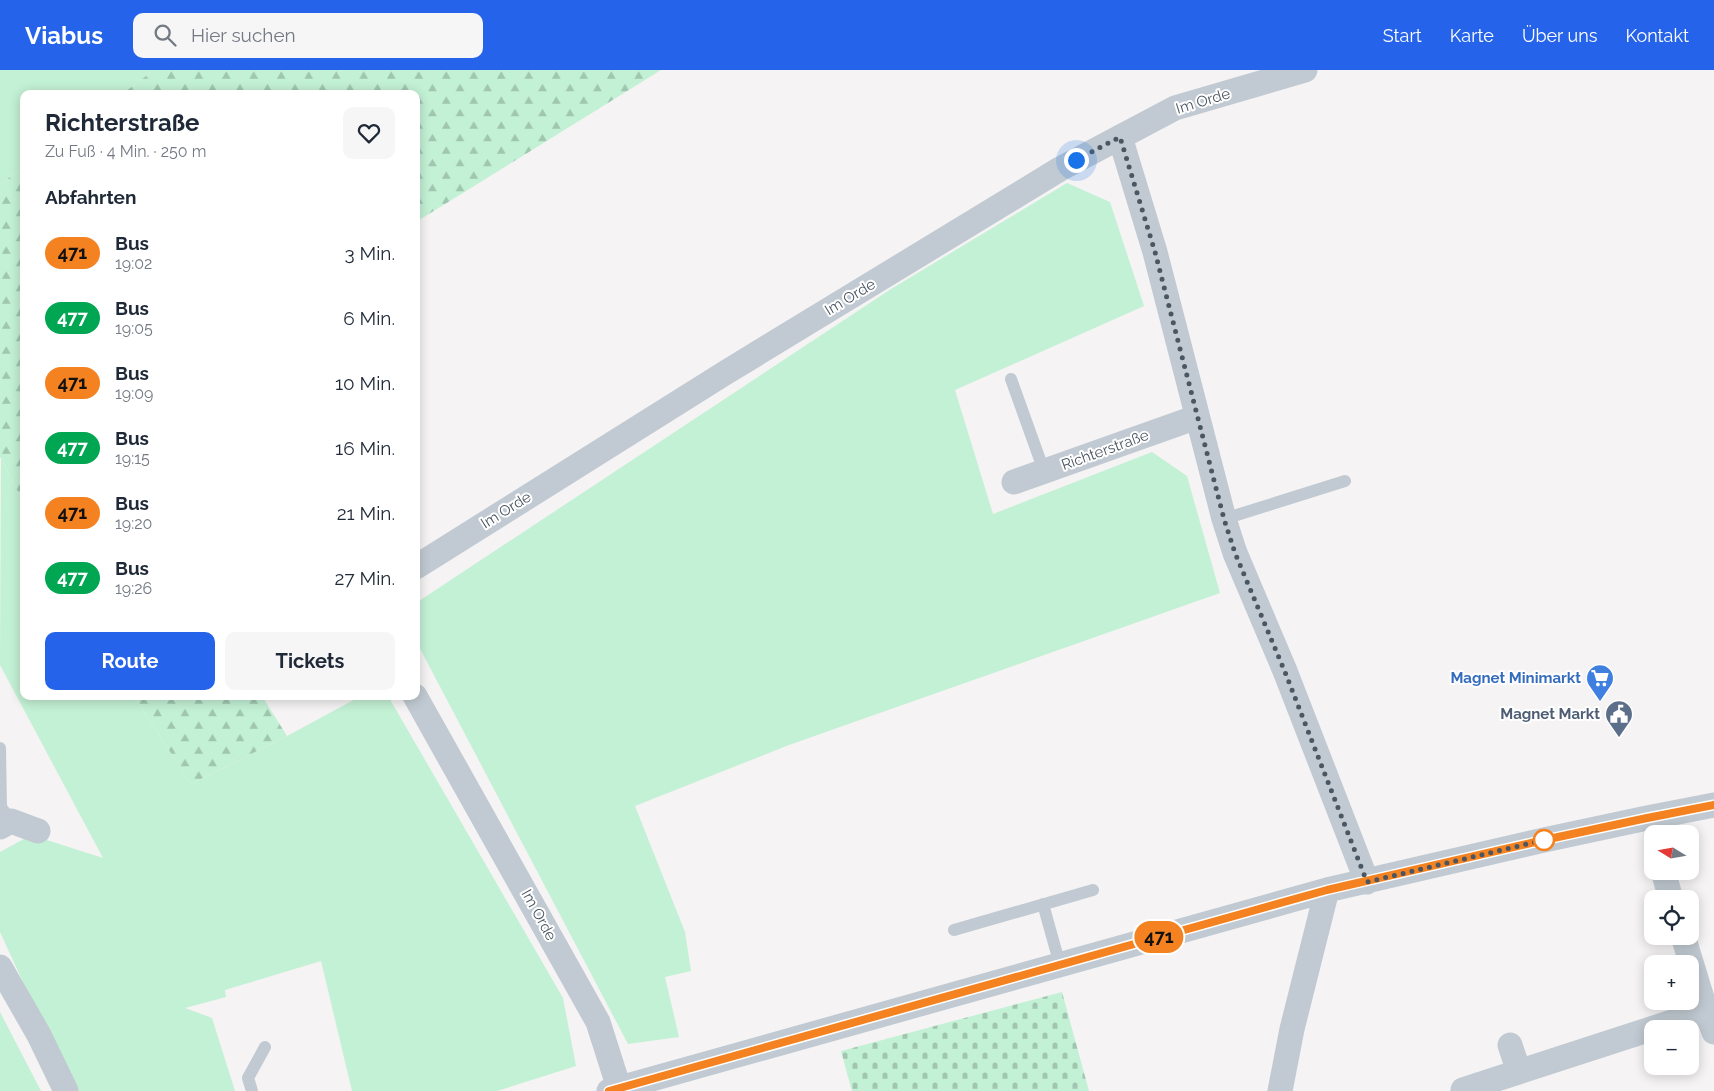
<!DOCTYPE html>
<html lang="de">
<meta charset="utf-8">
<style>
:root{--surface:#fff;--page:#f6f6f7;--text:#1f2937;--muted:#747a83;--accent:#2563eb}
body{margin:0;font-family:Raleway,sans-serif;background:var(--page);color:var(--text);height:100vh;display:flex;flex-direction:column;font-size:19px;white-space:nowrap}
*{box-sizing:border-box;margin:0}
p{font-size:16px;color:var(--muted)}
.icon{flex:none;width:28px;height:28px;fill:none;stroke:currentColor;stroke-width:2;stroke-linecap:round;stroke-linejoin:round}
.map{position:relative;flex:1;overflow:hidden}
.details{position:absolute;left:20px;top:20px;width:400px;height:610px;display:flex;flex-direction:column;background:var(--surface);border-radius:10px;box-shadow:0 2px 12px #0003}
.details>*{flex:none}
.badge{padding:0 10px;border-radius:16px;font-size:18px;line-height:32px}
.needle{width:32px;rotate:281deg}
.tools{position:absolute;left:1644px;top:755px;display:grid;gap:10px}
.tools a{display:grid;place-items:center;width:55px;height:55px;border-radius:10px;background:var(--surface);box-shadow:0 2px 12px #0003;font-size:25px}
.you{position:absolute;width:25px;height:25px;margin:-12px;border:4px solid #fff;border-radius:50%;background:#1a73e8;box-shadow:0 0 0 8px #1a73e833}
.map>.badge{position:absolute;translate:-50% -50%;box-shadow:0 0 0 2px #fff}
h2{padding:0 25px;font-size:19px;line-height:45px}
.round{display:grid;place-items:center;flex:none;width:52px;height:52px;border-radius:10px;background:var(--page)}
.head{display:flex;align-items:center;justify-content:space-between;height:85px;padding:0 25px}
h1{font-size:24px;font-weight:700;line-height:38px}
.button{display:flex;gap:10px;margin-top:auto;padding:10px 25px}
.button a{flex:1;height:58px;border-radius:10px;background:var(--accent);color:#fff;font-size:20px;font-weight:700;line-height:58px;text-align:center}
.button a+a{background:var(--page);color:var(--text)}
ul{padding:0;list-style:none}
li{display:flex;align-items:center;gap:15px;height:65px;padding:0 25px}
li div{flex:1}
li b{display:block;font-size:19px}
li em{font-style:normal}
li .badge{min-width:55px;font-weight:700;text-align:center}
header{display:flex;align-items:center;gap:30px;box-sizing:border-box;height:70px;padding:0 25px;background:var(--accent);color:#fff}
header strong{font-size:24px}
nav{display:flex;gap:28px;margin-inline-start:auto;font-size:18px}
.search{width:350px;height:45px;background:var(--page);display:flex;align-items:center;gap:12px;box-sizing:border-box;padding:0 18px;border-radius:10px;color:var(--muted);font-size:19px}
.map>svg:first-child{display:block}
</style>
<header>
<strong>Viabus</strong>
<div class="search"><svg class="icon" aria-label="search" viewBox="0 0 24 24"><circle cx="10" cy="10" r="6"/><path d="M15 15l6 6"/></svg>Hier suchen</div>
<nav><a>Start</a><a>Karte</a><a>Über uns</a><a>Kontakt</a></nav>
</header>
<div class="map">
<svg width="1714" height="1021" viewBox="0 0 1714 1021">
<defs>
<pattern id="forest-firs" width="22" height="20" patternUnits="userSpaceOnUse" patternTransform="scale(1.25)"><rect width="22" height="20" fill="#c3f1d5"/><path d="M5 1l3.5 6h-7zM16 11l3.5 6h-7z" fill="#a0c6b0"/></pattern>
<pattern id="cemetery-stones" width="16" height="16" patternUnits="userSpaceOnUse" patternTransform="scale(1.25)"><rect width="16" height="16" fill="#c3f1d5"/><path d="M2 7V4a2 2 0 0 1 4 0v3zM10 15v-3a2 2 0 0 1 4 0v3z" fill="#a0c6b0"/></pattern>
</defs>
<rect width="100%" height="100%" fill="#f5f3f3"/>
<!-- green -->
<path fill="#c3f1d5" d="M 0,0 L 154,0 L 122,24 L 24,24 L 24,97 L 0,114 Z
M 1067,113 L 1110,132 L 1144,236 L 955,320 L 993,444 L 1152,382 L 1187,406 L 1220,523 L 789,675 L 635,736 L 685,862 L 691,901 L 665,907 L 679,967 L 628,974 L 416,571 L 416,533 L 891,219 Z
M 1,388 L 24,434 L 24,626 L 134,626 L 191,714 L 287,666 L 361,626 L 388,626 L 563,928 L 576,996 L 497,1021 L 352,1021 L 321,891 L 225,920 L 226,927 L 185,938 L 212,948 L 235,1021 L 73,1021 L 0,862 L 0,782 L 31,765 L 103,788 L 0,595 Z
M 0,942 L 41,1021 L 0,1021 Z"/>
<!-- forest -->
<path fill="url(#forest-firs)" d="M 154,0 L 661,0 L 416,152 L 416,24 L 122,24 Z
M 24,97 L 24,434 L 1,388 L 0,388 L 0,114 Z
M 134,626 L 262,626 L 287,666 L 191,714 Z"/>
<!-- cemetery -->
<path fill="url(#cemetery-stones)" d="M 1062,922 L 1089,1021 L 852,1021 L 841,981 Z"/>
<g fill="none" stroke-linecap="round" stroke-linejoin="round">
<!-- lane -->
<path stroke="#c1cad2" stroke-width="12" d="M 1011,309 L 1044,401
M 1224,449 L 1345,411
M 0,678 L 1,737 L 11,751
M 1043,834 L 1060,895
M 954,860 L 1093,820
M 252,1021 L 248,1008 L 265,977"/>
<!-- street -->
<path stroke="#c1cad2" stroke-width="25" d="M 1120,67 L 1155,182 L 1224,449 L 1235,483 L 1285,601 L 1367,812
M 1014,412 L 1197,347
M 416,497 L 725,303 L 1060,99 L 1175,38 L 1305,0
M 415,626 L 598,952 L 619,1018
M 0,757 L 11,751 L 38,761
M 1663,801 L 1671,829
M 1683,866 L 1706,941 L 1714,962
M 0,897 L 39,965 L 66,1021
M 1510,975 L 1519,1002
M 1463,1020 L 1706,941
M 609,1021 L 1327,820 L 1544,770 L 1647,748 L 1714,735
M 1280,1021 L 1292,959 L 1327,820"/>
</g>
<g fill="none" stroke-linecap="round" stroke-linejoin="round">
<!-- line casing -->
<g stroke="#fff" stroke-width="11">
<path id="line" d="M 609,1021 L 1327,820 L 1544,770 L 1647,748 L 1714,735"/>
</g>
<!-- line -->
<use href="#line" stroke="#f58220" stroke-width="8"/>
<!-- walk -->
<path stroke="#4a5661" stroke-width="5" stroke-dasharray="0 9" d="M 1076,90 L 1120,67 L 1155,182 L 1224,449 L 1235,483 L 1285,602 L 1367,812 L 1544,770"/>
</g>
<!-- icons -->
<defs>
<g id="supermarket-pin" transform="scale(1.4375)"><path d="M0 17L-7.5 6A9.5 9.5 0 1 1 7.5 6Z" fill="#3f7fe0" stroke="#fff"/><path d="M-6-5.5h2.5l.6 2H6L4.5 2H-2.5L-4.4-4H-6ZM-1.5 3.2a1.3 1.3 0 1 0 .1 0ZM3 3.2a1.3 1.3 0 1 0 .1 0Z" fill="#fff"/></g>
<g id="civic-pin" transform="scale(1.4375)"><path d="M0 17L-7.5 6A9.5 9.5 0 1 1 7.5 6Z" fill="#5c6f8a" stroke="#fff"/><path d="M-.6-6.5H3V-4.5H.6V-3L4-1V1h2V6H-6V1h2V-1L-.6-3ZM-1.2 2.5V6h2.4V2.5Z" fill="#fff"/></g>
</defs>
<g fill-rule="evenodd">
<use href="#supermarket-pin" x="1600" y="608"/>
<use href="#civic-pin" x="1619" y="644"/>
</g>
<!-- markers -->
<circle fill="#fff" stroke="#f58220" stroke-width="2.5" cx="1544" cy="770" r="10"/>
<g text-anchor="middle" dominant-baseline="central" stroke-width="4" stroke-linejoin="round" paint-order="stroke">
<!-- street labels -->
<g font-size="15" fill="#4a5661" stroke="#fff">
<text transform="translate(1203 31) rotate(-17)">Im Orde</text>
<text transform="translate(850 227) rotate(-31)">Im Orde</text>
<text transform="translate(1105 380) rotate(-20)">Richterstraße</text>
<text transform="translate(506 440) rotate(-32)">Im Orde</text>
<text transform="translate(539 845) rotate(61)">Im Orde</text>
</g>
<!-- shop labels -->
<g font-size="15" font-weight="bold" fill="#366cbe" stroke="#fff" text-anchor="end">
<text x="1581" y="608">Magnet Minimarkt</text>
</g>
<!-- service labels -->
<g font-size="15" font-weight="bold" fill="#4e5e75" stroke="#fff" text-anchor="end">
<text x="1600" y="644">Magnet Markt</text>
</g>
</g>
</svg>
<div class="tools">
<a><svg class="needle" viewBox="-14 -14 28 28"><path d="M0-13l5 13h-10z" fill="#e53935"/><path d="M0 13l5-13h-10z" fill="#747a83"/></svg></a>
<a><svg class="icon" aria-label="locate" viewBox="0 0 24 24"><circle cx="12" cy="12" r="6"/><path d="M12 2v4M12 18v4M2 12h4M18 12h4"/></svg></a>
<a>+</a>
<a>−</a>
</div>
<div class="you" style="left:1076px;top:90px"></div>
<b class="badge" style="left:1159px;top:867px;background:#f58220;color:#111">471</b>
<section class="details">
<div class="head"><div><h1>Richterstraße</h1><p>Zu Fuß · 4 Min. · 250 m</p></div><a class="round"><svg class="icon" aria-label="heart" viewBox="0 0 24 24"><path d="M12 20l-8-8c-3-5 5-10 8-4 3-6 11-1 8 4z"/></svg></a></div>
<h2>Abfahrten</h2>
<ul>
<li><span class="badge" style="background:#f58220;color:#111">471</span><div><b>Bus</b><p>19:02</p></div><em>3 Min.</em></li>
<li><span class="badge" style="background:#00a651;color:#fff">477</span><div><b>Bus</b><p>19:05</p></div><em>6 Min.</em></li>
<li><span class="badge" style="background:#f58220;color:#111">471</span><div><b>Bus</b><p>19:09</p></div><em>10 Min.</em></li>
<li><span class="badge" style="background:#00a651;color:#fff">477</span><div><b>Bus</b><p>19:15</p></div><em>16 Min.</em></li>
<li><span class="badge" style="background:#f58220;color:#111">471</span><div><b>Bus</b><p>19:20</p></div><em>21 Min.</em></li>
<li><span class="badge" style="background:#00a651;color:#fff">477</span><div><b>Bus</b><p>19:26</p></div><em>27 Min.</em></li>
</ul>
<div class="button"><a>Route</a><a>Tickets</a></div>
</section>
</div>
